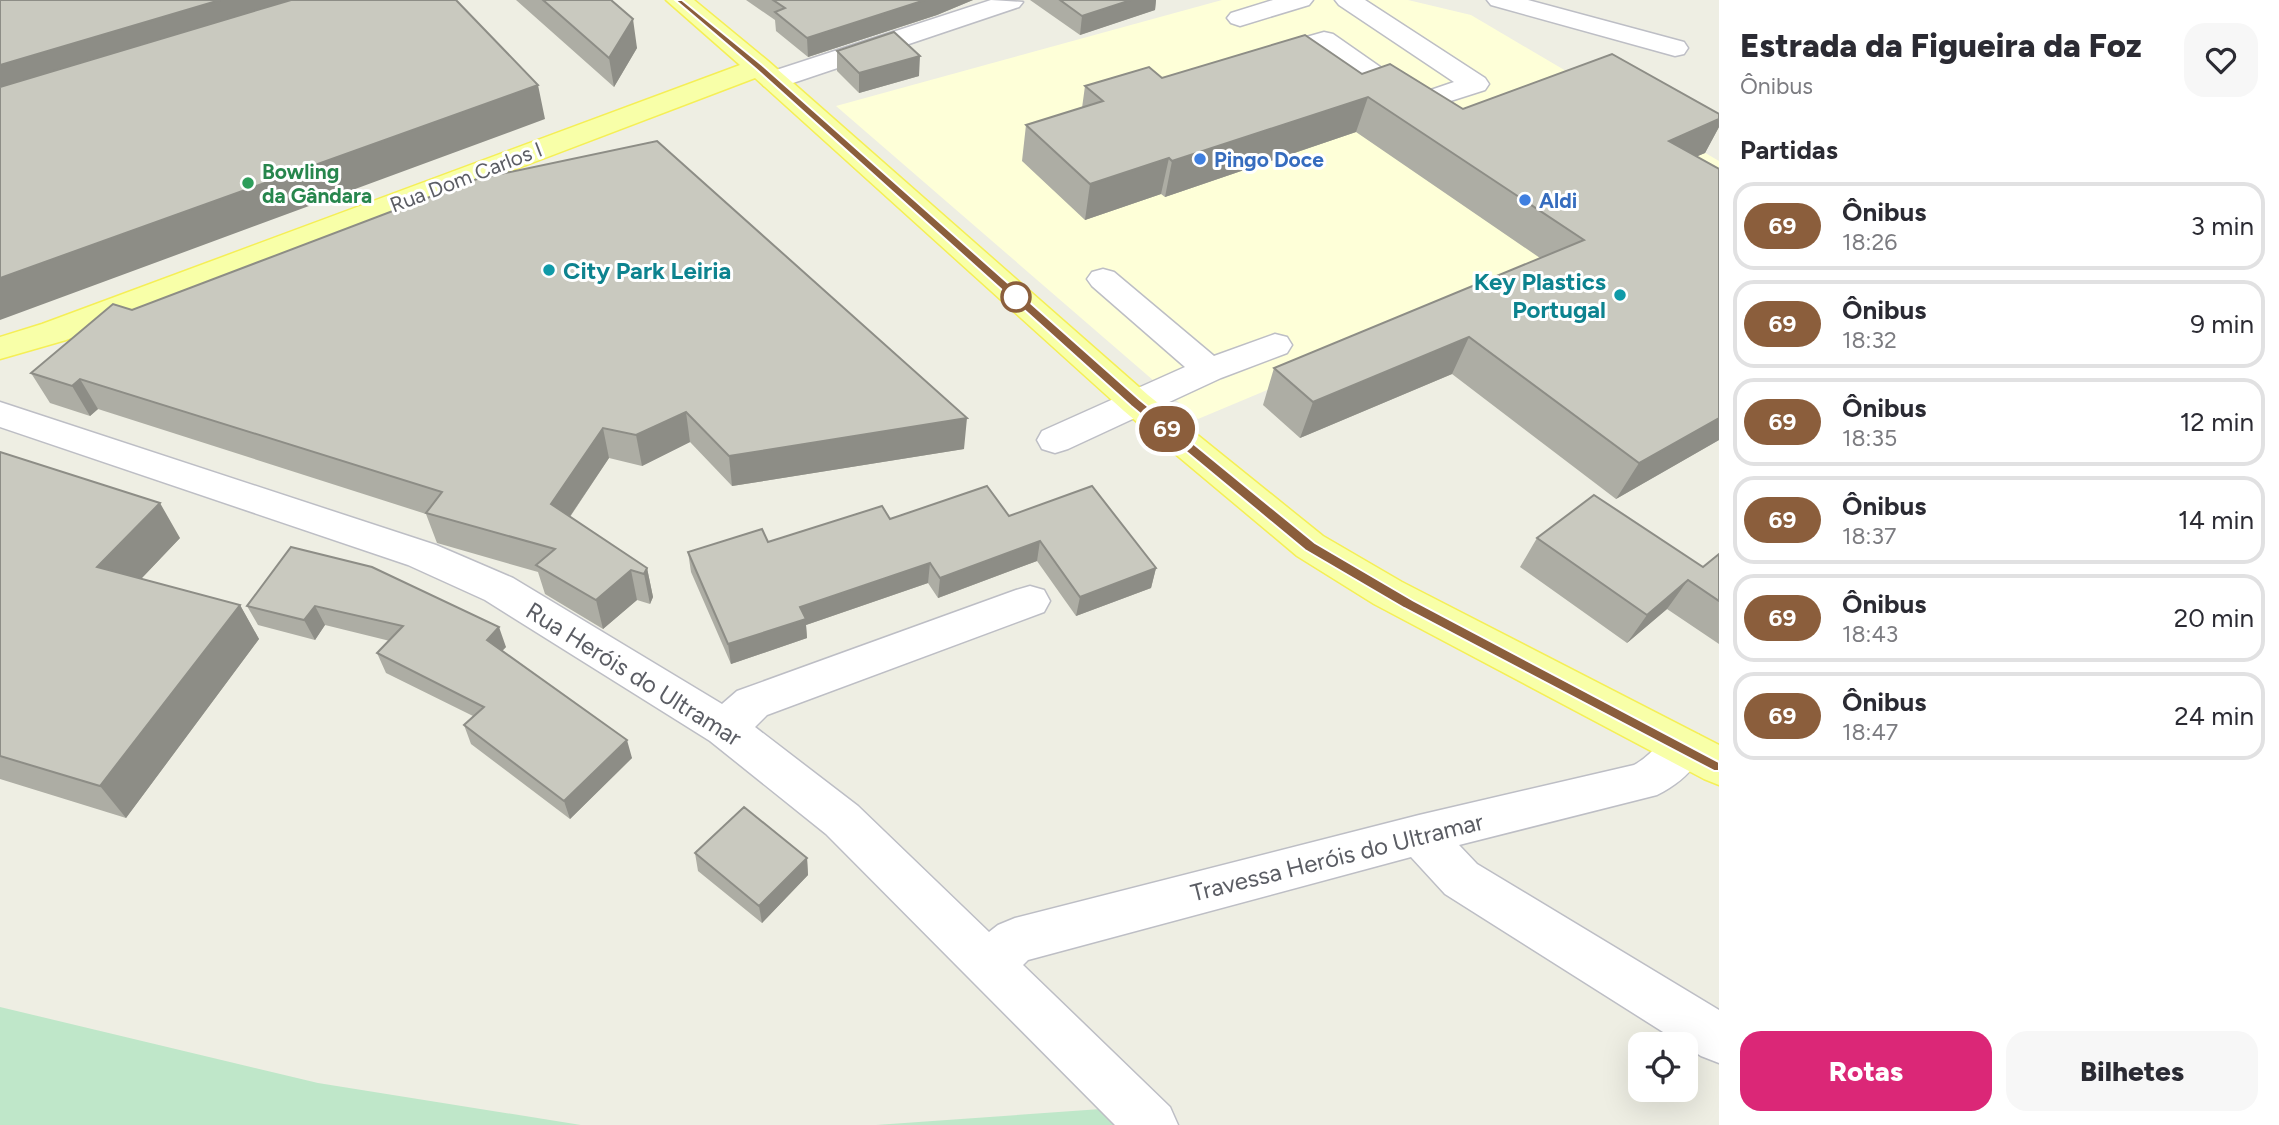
<!DOCTYPE html>
<html lang="pt">
<meta charset="utf-8">
<style>
:root{--surface:#fff;--page:#f7f7f7;--text:#2b2b33;--muted:#7c7c81;--line:#e1e1e2;--accent:#db2777}
body{margin:0;font-family:Figtree,sans-serif;background:var(--page);color:var(--text);height:100vh;display:flex;flex-direction:column;font-size:26px;white-space:nowrap}
*{box-sizing:border-box;margin:0}
p{font-size:23px;color:var(--muted)}
.icon{flex:none;width:38px;height:38px;fill:none;stroke:currentColor;stroke-width:2;stroke-linecap:round;stroke-linejoin:round}
.map{position:relative;flex:1;overflow:hidden}
.panel{display:flex;flex-direction:column;background:var(--surface);width:560px}
.panel>*{flex:none}
.badge{padding:0 14px;border-radius:23px;font-size:24px;line-height:46px}
.controls{position:absolute;left:1628px;top:1032px;display:grid;gap:14px}
.controls a{display:grid;place-items:center;width:70px;height:70px;border-radius:14px;background:var(--surface);box-shadow:0 7px 28px #0002;font-size:35px}
.map>.badge{position:absolute;translate:-50% -50%;box-shadow:0 0 0 4px #fff}
h2{padding:0 21px;font-size:26px;line-height:63px}
.round{display:grid;place-items:center;flex:none;width:74px;height:74px;border-radius:21px;background:var(--page)}
.headline{display:flex;align-items:center;justify-content:space-between;height:119px;padding:0 21px}
h1{font-size:33px;font-weight:800;line-height:52px}
.button{display:flex;gap:14px;margin-top:auto;padding:14px 21px}
.button a{flex:1;height:80px;border-radius:21px;background:var(--accent);color:#fff;font-size:28px;font-weight:800;line-height:80px;text-align:center}
.button a+a{background:var(--page);color:var(--text)}
ul{padding:0;list-style:none}
li{display:flex;align-items:center;gap:21px;height:88px;margin:0 14px 10px;padding:0 7px;border:4px solid var(--line);border-radius:21px}
li div{flex:1}
li b{display:block;font-size:26px}
li em{font-style:normal}
li .badge{min-width:77px;font-weight:700;text-align:center}
main{display:flex;flex:1;min-height:0}
.map>svg:first-child{display:block}
</style>
<main>
<div class="map">
<svg width="1719" height="1125" viewBox="0 0 1719 1125">
<rect width="100%" height="100%" fill="#eeeee3"/>
<!-- commercial -->
<path fill="#feffd8" d="M 1222,0 L 1408,0 L 1471,15 L 1719,161 L 1719,200 L 1198,419 L 836,106 Z"/>
<!-- green -->
<path fill="#bfe7c9" d="M 0,1007 L 318,1083 L 581,1125 L 0,1125 Z
M 1101,1109 L 1114,1125 L 876,1125 Z"/>
<g fill="none" stroke-linecap="round" stroke-linejoin="round">
<!-- minor casing -->
<g stroke="#bdbec5" stroke-width="3">
<path id="minor" d="M 991,0 L 1023,2 L 1019,7 L 784,86 L 774,88 L 764,86 L 761,80 L 764,74 Z
M 1273,0 L 1313,0 L 1309,5 L 1240,26 L 1231,23 L 1227,18 L 1231,13 Z
M 1335,0 L 1365,0 L 1485,78 L 1489,84 L 1485,90 L 1416,112 L 1406,110 L 1320,49 L 1287,59 L 1278,57 L 1274,51 L 1278,45 L 1324,32 L 1333,34 L 1419,94 L 1454,82 L 1339,5 Z
M 1487,0 L 1528,0 L 1684,42 L 1688,48 L 1684,54 L 1675,56 L 1491,5 Z
M 1103,269 L 1114,272 L 1214,356 L 1275,334 L 1287,337 L 1292,345 L 1287,353 L 1221,378 L 1068,449 L 1055,453 L 1042,449 L 1037,440 L 1042,431 L 1185,367 L 1092,286 L 1087,279 L 1092,272 Z
M 0,402 L 436,545 L 513,578 L 722,704 L 737,691 L 1016,590 L 1030,586 L 1044,590 L 1050,601 L 1044,612 L 767,715 L 755,727 L 858,806 L 989,932 L 998,925 L 1015,918 L 1419,815 L 1634,765 C 1661,751 1664,723 1699,735 L 1705,748 C 1695,770 1679,784 1657,795 L 1459,845 L 1477,864 L 1719,1010 L 1719,1063 L 1701,1056 L 1445,894 L 1411,857 L 1028,960 L 1023,965 L 1170,1107 L 1178,1125 L 1115,1125 L 826,834 L 710,741 L 485,600 L 408,565 L 0,427 Z"/>
</g>
<!-- major casing -->
<g stroke="#f5ef56" stroke-width="3">
<path id="major" d="M 666,0 L 694,0 L 768,61 L 1148,395 L 1323,536 L 1402,582 L 1719,745 L 1719,785 L 1704,779 L 1374,604 L 1297,556 L 1124,411 L 755,78 L 66,340 L 0,359 L 0,337 L 42,324 L 740,65 Z"/>
</g>
<!-- minor -->
<use href="#minor" fill="#fff" fill-rule="evenodd"/>
<!-- major -->
<use href="#major" fill="#f8ffa8" fill-rule="evenodd"/>
</g>
<!-- wall -->
<path fill="#adada4" d="M 516,0 L 611,0 L 637,48 L 614,87 Z
M 746,0 L 973,0 L 937,15 L 808,57 L 776,31 L 775,20 Z
M 1030,0 L 1156,0 L 1155,10 L 1080,35 Z
M 837,51 L 919,76 L 859,93 L 837,71 Z
M 1362,74 L 1463,109 L 1719,114 L 1719,127 L 1705,153 L 1697,156 L 1719,440 L 1616,499 L 1452,374 L 1300,438 L 1263,405 L 1274,368 L 1540,258 L 1356,132 L 1165,197 L 1161,194 L 1085,220 L 1022,161 L 1026,125 L 1082,108 L 1085,86 L 1162,78 Z
M 132,310 L 964,449 L 732,486 L 690,442 L 642,466 L 609,458 L 570,517 L 647,568 L 653,597 L 650,604 L 637,600 L 603,629 L 545,594 L 538,572 L 437,543 L 426,514 L 98,409 L 90,416 L 50,403 L 31,373 Z
M 0,452 L 180,538 L 141,579 L 240,605 L 259,639 L 126,818 L 0,779 Z
M 1009,516 L 1156,568 L 1151,588 L 1076,616 L 1037,561 L 938,598 L 928,583 L 806,625 L 807,638 L 731,664 L 691,572 L 688,552 L 768,542 L 890,519 Z
M 1537,538 L 1703,567 L 1719,554 L 1719,644 L 1667,609 L 1627,643 L 1520,567 Z
M 291,547 L 506,647 L 502,651 L 632,758 L 570,819 L 471,744 L 464,725 L 473,716 L 386,673 L 377,653 L 390,641 L 325,625 L 315,640 L 258,625 L 247,606 Z
M 695,853 L 807,858 L 808,875 L 762,923 L 698,871 Z"/>
<!-- shaded-wall -->
<path fill="#8d8d86" d="M 220,0 L 339,0 L 0,104 L 0,65 Z
M 925,0 L 973,0 L 937,15 L 808,57 L 807,38 Z
M 1131,0 L 1156,0 L 1155,10 L 1080,35 L 1082,16 Z
M 633,19 L 637,48 L 614,87 L 609,58 Z
M 920,56 L 919,76 L 859,93 L 859,73 Z
M 538,85 L 545,119 L 0,320 L 0,278 Z
M 1368,97 L 1356,132 L 1165,197 L 1172,161 Z
M 1719,119 L 1719,127 L 1705,153 L 1650,177 L 1669,141 Z
M 1169,158 L 1161,194 L 1085,220 L 1090,184 Z
M 1469,337 L 1452,374 L 1300,438 L 1313,402 Z
M 80,379 L 98,409 L 90,416 L 72,386 Z
M 686,412 L 690,442 L 642,466 L 636,435 Z
M 967,418 L 964,449 L 732,486 L 729,456 Z
M 1719,418 L 1719,440 L 1616,499 L 1639,463 Z
M 603,428 L 609,458 L 558,534 L 551,504 Z
M 160,503 L 180,538 L 120,601 L 97,567 Z
M 1040,541 L 1037,561 L 938,598 L 940,578 Z
M 930,563 L 928,583 L 806,625 L 807,638 L 731,664 L 728,644 L 800,607 Z
M 647,568 L 653,597 L 650,604 L 644,574 Z
M 1156,568 L 1151,588 L 1076,616 L 1080,597 Z
M 631,570 L 637,600 L 603,629 L 596,600 Z
M 1688,580 L 1667,609 L 1627,643 L 1647,615 Z
M 240,605 L 259,639 L 126,818 L 100,786 Z
M 315,606 L 325,625 L 315,640 L 304,620 Z
M 499,627 L 506,647 L 494,659 L 487,640 Z
M 627,740 L 632,758 L 570,819 L 564,801 Z
M 807,858 L 808,875 L 762,923 L 759,906 Z"/>
<!-- building -->
<path fill="#c9c9bf" stroke="#8d8d86" stroke-width="2" d="M 0,0 L 220,0 L 0,65 Z
M 291,0 L 456,0 L 538,85 L 0,278 L 0,87 Z
M 543,0 L 611,0 L 633,19 L 609,58 Z
M 773,0 L 925,0 L 807,38 L 775,12 L 785,8 Z
M 1060,0 L 1131,0 L 1082,16 Z
M 894,32 L 920,56 L 859,73 L 837,51 Z
M 1305,35 L 1362,74 L 1390,64 L 1463,109 L 1612,54 L 1719,114 L 1719,119 L 1669,141 L 1719,169 L 1719,418 L 1639,463 L 1469,337 L 1313,402 L 1274,368 L 1584,240 L 1368,97 L 1172,161 L 1169,158 L 1090,184 L 1026,125 L 1103,101 L 1085,86 L 1149,67 L 1162,78 Z
M 657,141 L 967,418 L 729,456 L 686,412 L 636,435 L 603,428 L 551,504 L 647,568 L 644,574 L 631,570 L 596,600 L 536,565 L 555,549 L 426,513 L 442,492 L 80,379 L 72,386 L 31,373 L 113,304 L 132,310 L 477,179 Z
M 0,452 L 160,503 L 97,567 L 240,605 L 100,786 L 0,756 Z
M 987,486 L 1009,516 L 1092,486 L 1156,568 L 1080,597 L 1040,541 L 940,578 L 930,563 L 800,607 L 806,619 L 728,644 L 688,552 L 762,529 L 768,542 L 882,506 L 890,519 Z
M 1594,495 L 1703,567 L 1719,554 L 1719,601 L 1688,580 L 1647,615 L 1537,538 Z
M 291,547 L 372,567 L 499,627 L 487,640 L 627,740 L 564,801 L 464,725 L 484,707 L 377,653 L 403,626 L 315,606 L 304,620 L 247,606 Z
M 744,807 L 807,858 L 759,906 L 695,853 Z"/>
<!-- line -->
<path fill="#8b5e3c" stroke="#fff" stroke-width="2" d="M 675,0 L 682,0 L 762,65 L 1140,400 L 1315,543 L 1414,601 L 1719,762 L 1719,771 L 1714,771 L 1404,608 L 1305,550 L 1131,406 L 756,69 Z"/>
<!-- markers -->
<g fill="#3f7fe0" stroke="#fff" stroke-width="2.5">
<circle cx="1200" cy="159" r="7"/>
<circle cx="1525" cy="200" r="7"/>
</g>
<circle fill="#2e9e5b" stroke="#fff" stroke-width="2.5" cx="248" cy="183" r="7"/>
<g fill="#0f9aa8" stroke="#fff" stroke-width="2.5">
<circle cx="549" cy="270" r="7"/>
<circle cx="1620" cy="295" r="7"/>
</g>
<circle fill="#fff" stroke="#8b5e3c" stroke-width="3.5" cx="1016" cy="297" r="14"/>
<g text-anchor="middle" dominant-baseline="central" stroke-width="6" stroke-linejoin="round" paint-order="stroke">
<!-- far-shop labels -->
<g font-size="21" font-weight="bold" fill="#366cbe" stroke="#fff" text-anchor="start">
<text x="1214" y="159">Pingo Doce</text>
<text x="1539" y="200">Aldi</text>
</g>
<!-- far-leisure labels -->
<g font-size="21" font-weight="bold" fill="#27864d" stroke="#fff" text-anchor="start">
<text x="262" y="171">Bowling<tspan x="262" dy="24">da Gândara</tspan></text>
</g>
<!-- far-street labels -->
<g font-size="21" fill="#5b5d64" stroke="#fff">
<text transform="translate(466 177) rotate(-21)">Rua Dom Carlos I</text>
</g>
<!-- culture labels -->
<g font-size="24" font-weight="bold" fill="#0d838f" stroke="#fff" text-anchor="start">
<text x="563" y="270">City Park Leiria</text>
<text x="1606" y="281" text-anchor="end">Key Plastics<tspan x="1606" dy="28">Portugal</tspan></text>
</g>
<!-- street labels -->
<g font-size="24" fill="#5b5d64" stroke="#fff">
<text transform="translate(634 674) rotate(32)">Rua Heróis do Ultramar</text>
<text transform="translate(1337 857) rotate(-14)">Travessa Heróis do Ultramar</text>
</g>
</g>
</svg>
<div class="controls">
<a><svg class="icon" aria-label="locate" viewBox="0 0 24 24"><circle cx="12" cy="12" r="6"/><path d="M12 2v4M12 18v4M2 12h4M18 12h4"/></svg></a>
</div>
<b class="badge" style="left:1167px;top:429px;background:#8b5e3c;color:#fff">69</b>
</div>
<section class="panel">
<div class="headline"><div><h1>Estrada da Figueira da Foz</h1><p>Ônibus</p></div><a class="round"><svg class="icon" aria-label="heart" viewBox="0 0 24 24"><path d="M12 20l-8-8c-3-5 5-10 8-4 3-6 11-1 8 4z"/></svg></a></div>
<h2>Partidas</h2>
<ul>
<li><span class="badge" style="background:#8b5e3c;color:#fff">69</span><div><b>Ônibus</b><p>18:26</p></div><em>3 min</em></li>
<li><span class="badge" style="background:#8b5e3c;color:#fff">69</span><div><b>Ônibus</b><p>18:32</p></div><em>9 min</em></li>
<li><span class="badge" style="background:#8b5e3c;color:#fff">69</span><div><b>Ônibus</b><p>18:35</p></div><em>12 min</em></li>
<li><span class="badge" style="background:#8b5e3c;color:#fff">69</span><div><b>Ônibus</b><p>18:37</p></div><em>14 min</em></li>
<li><span class="badge" style="background:#8b5e3c;color:#fff">69</span><div><b>Ônibus</b><p>18:43</p></div><em>20 min</em></li>
<li><span class="badge" style="background:#8b5e3c;color:#fff">69</span><div><b>Ônibus</b><p>18:47</p></div><em>24 min</em></li>
</ul>
<div class="button"><a>Rotas</a><a>Bilhetes</a></div>
</section>
</main>
